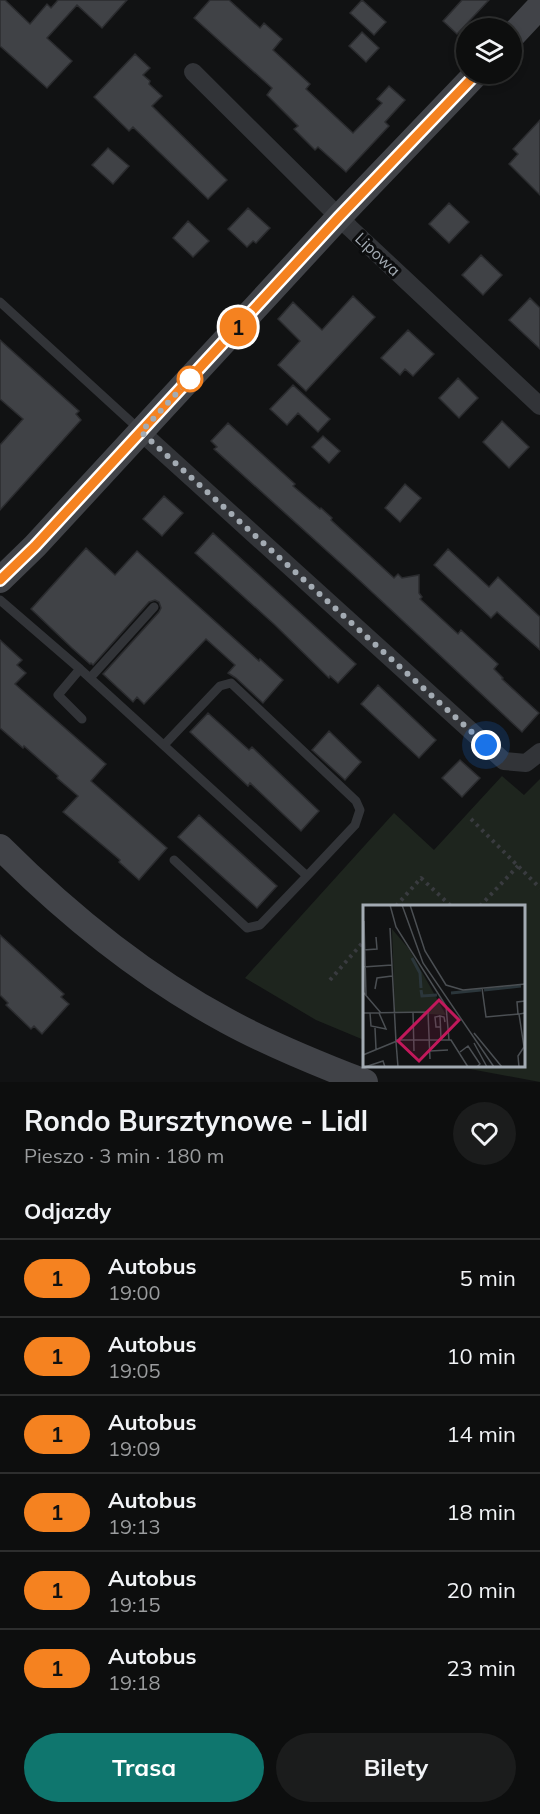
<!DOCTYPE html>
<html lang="pl">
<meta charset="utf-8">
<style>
:root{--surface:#0d0e0e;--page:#1b1c1c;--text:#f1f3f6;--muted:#9a9c9e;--line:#2d2e2e;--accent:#0f766e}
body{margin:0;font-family:Mulish,sans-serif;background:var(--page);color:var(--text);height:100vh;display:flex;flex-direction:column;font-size:22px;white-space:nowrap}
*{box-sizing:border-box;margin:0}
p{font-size:20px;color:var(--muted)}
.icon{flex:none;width:33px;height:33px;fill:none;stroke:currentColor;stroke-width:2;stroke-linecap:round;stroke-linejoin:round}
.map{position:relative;height:1082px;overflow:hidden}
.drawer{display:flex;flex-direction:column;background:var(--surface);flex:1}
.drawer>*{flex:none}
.badge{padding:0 12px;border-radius:20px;font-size:21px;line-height:39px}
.buttons{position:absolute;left:456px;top:18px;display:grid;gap:12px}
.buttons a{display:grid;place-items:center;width:66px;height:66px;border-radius:50%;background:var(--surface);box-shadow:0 3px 9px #0003,0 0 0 2px var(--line);font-size:30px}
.you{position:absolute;width:30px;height:30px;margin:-15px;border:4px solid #fff;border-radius:50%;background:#1a73e8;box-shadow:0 0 0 9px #1a73e833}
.map>.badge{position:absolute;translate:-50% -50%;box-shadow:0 0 0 3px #fff}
h2{padding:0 24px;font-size:22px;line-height:54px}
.round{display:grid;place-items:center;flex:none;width:63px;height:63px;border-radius:32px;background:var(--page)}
.head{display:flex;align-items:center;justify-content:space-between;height:102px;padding:0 24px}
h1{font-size:28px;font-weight:700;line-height:45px}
.action{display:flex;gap:12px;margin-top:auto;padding:12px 24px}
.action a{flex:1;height:69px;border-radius:36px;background:var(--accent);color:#fff;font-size:24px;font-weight:700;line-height:69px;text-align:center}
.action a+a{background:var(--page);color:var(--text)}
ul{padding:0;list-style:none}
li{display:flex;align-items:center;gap:18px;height:78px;padding:0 24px;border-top:2px solid var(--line)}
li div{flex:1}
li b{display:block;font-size:22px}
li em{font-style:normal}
li .badge{min-width:66px;font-weight:700;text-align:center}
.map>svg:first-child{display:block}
</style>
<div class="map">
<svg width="540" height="1082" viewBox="0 0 540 1082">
<rect width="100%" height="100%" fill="#111213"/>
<!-- green -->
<path fill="#1e251e" d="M 502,776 L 524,795 L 540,779 L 540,1082 L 454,1066 L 524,1066 L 524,906 L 364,906 L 364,1040 L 316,1020 L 245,978 L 394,813 L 434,850 Z"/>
<!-- building -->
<path fill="#404246" stroke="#2b2c2f" stroke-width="1.5" d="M 0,0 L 5,0 L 30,24 L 47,4 L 51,8 L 58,0 L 127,0 L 102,28 L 77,5 L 47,38 L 72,61 L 47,88 L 0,46 Z
M 210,0 L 229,0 L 260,28 L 264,23 L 282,39 L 273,50 L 310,84 L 306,89 L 353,133 L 382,103 L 377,99 L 389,86 L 405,100 L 385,122 L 389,126 L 346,172 L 318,147 L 315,150 L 294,129 L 298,126 L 267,95 L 272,88 L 194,18 Z
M 362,0 L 386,22 L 374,35 L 350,13 Z
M 462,0 L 489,0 L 457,34 L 443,21 Z
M 362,32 L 379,48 L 366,62 L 349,46 Z
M 135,54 L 150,68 L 143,75 L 150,81 L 149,84 L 162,96 L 152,106 L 227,180 L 208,199 L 133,127 L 129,131 L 94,97 Z
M 540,120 L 540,195 L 509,164 L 518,154 L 513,149 Z
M 108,148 L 129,166 L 113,184 L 92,165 Z
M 449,203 L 469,222 L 449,243 L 429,224 Z
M 248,208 L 270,228 L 256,243 L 253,241 L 247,247 L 228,229 Z
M 188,221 L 209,241 L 193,257 L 173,238 Z
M 481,255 L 502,275 L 483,295 L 462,275 Z
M 353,296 L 375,317 L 306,391 L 278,365 L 300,341 L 278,319 L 293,302 L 322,330 Z
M 530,298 L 540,308 L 540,349 L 509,320 Z
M 408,330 L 434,354 L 413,376 L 405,369 L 400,375 L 381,358 Z
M 0,340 L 79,411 L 76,414 L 81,420 L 0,510 L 0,445 L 23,419 L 0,399 Z
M 458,378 L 478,398 L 459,418 L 439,398 Z
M 293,385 L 330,419 L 318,432 L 298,413 L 287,425 L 270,409 Z
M 502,421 L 529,447 L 509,468 L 483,442 Z
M 228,423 L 295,484 L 293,486 L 320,509 L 321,508 L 332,518 L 331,520 L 394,578 L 398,574 L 402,578 L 419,575 L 419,593 L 422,597 L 420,599 L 458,634 L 461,630 L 498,664 L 494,669 L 503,678 L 502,679 L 539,713 L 522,732 L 358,579 L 214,449 L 217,447 L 211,441 Z
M 323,436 L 340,451 L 329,463 L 312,447 Z
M 405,484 L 421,498 L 400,522 L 385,508 Z
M 164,496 L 183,513 L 162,536 L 143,519 Z
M 213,533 L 356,664 L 338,683 L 330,676 L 329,678 L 275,625 L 195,553 Z
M 86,548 L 115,575 L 137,551 L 259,661 L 260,659 L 283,680 L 263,703 L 236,678 L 228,673 L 235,665 L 206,639 L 144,704 L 137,697 L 133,702 L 103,674 L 159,612 L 161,608 L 159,602 L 155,600 L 149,602 L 93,665 L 91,663 L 90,664 L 72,648 L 31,609 Z
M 448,549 L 489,587 L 498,577 L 540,617 L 540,650 L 497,612 L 491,618 L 434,565 Z
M 0,640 L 22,660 L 17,665 L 26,673 L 15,684 L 106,764 L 91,781 L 167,848 L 139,880 L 119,862 L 120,860 L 63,812 L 78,796 L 57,778 L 58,776 L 24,746 L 23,748 L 0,728 Z
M 378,685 L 436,740 L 419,758 L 361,704 Z
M 208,713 L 249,750 L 252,747 L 319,811 L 301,831 L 250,783 L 248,786 L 190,732 Z
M 329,731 L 361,762 L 345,780 L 312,750 Z
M 460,760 L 480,778 L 462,797 L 442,778 Z
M 199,815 L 277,886 L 257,908 L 178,837 Z
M 0,935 L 64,994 L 61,997 L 69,1004 L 42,1034 L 34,1026 L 31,1029 L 6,1005 L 8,1003 L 0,995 Z"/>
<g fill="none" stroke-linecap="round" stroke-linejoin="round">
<!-- path -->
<path stroke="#393b3f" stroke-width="4" stroke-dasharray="3 4.5" stroke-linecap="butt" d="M 471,819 L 540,888
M 396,906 L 421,878 L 451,906
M 480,906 L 518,866
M 330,980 L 364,941"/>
<!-- lane -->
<path stroke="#323438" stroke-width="9" d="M 0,302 L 140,430
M 0,600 L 80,669 L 307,876 L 260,925 L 247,928 L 174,860
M 80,669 L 58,695 L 82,719
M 90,678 L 154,607
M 164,745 L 220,686 L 231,683 L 356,801 L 360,810 L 355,825 L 307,876"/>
<!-- street -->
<path stroke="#323438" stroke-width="18" d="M 193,72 L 350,228 L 540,406
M 141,432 L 504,761 L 526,763 L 540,752"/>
<!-- secondary -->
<path stroke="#414348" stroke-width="26" d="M 512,36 L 540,6
M 0,580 L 35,546 L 339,217 L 476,74
M 0,847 C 67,914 143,976 227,1021 C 271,1045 318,1064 365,1082"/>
</g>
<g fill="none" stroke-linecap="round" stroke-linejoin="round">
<!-- line casing -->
<g stroke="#fff" stroke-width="14">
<path id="line" d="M 0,580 L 35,546 L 339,217 L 476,74"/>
</g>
<!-- line -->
<use href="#line" stroke="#f58220" stroke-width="9"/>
<!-- walk -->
<path stroke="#a3abb3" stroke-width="6" stroke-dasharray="0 10.8" d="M 190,379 L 141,432 L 486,745"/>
</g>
<!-- markers -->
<circle fill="#fff" stroke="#f58220" stroke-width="3" cx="190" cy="379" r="12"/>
<g text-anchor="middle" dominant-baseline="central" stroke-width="6" stroke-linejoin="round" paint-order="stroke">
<!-- street labels -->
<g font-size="16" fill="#a3abb3" stroke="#0c0d0e">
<text transform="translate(378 254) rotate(43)">Lipowa</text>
</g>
</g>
<!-- overview -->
<g transform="translate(363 905)">
<rect width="162" height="162" fill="#111213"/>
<path d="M 29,24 L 46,44 L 83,110 L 32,107 Z" fill="#1e251e"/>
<path fill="none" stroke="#2b363b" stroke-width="3" d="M 49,53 L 57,68 L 58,83M 58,85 L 59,91 L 74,90M 121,85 L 158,81M 88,88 L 118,85"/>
<path fill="none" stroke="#4b4f53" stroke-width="1.5" d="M 27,0 L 33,22 L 83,101 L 86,135M 39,0 L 60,58 L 131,162M 47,0 L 62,46 L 83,80 L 100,85 L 162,79M 1,16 L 3,90M 27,23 L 33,137M 0,45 L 14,44 L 13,32M 0,62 L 29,60M 119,83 L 123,112 L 156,109M 12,84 L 14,73 L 29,71M 0,87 L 18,108M 50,107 L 51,146M 0,108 L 65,107 L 67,154M 7,108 L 8,121 L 23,124 L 16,108M 155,109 L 154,97 L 162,96M 77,111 L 72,112 L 73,122 L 77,122M 12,123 L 13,144M 111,128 L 139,162M 78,134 L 77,111 L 81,112 L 82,117M 32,135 L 88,135 L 105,162M 33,137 L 35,162M 111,138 L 124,162M 161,142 L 156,109 L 162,108M 67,146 L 85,145M 97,147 L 105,141 L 117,159 L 114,162M 0,150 L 34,136M 2,162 L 20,156 L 22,162M 156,162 L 155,151 L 161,142"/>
<path fill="#c2185b" fill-opacity="0.15" stroke="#c2185b" stroke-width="3" d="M 76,95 L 96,115 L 56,156 L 35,136 Z"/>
<rect width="162" height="162" fill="none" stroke="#a3abb3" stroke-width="3"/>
</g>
</svg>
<div class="buttons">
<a><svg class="icon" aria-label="layers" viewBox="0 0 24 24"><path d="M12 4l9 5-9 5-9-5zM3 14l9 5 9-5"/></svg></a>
</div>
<div class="you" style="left:486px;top:745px"></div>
<b class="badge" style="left:238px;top:327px;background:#f58220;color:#111">1</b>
</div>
<section class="drawer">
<div class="head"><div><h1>Rondo Bursztynowe - Lidl</h1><p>Pieszo · 3 min · 180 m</p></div><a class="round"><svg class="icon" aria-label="heart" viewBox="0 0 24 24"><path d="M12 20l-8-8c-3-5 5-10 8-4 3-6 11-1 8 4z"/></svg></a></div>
<h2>Odjazdy</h2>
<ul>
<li><span class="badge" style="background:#f58220;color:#111">1</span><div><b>Autobus</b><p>19:00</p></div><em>5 min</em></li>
<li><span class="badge" style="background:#f58220;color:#111">1</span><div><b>Autobus</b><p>19:05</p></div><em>10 min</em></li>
<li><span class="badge" style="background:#f58220;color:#111">1</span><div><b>Autobus</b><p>19:09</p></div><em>14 min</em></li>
<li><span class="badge" style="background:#f58220;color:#111">1</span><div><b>Autobus</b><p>19:13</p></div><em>18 min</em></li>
<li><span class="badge" style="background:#f58220;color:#111">1</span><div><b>Autobus</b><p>19:15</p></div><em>20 min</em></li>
<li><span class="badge" style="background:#f58220;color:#111">1</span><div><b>Autobus</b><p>19:18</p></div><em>23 min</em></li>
</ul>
<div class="action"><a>Trasa</a><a>Bilety</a></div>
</section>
